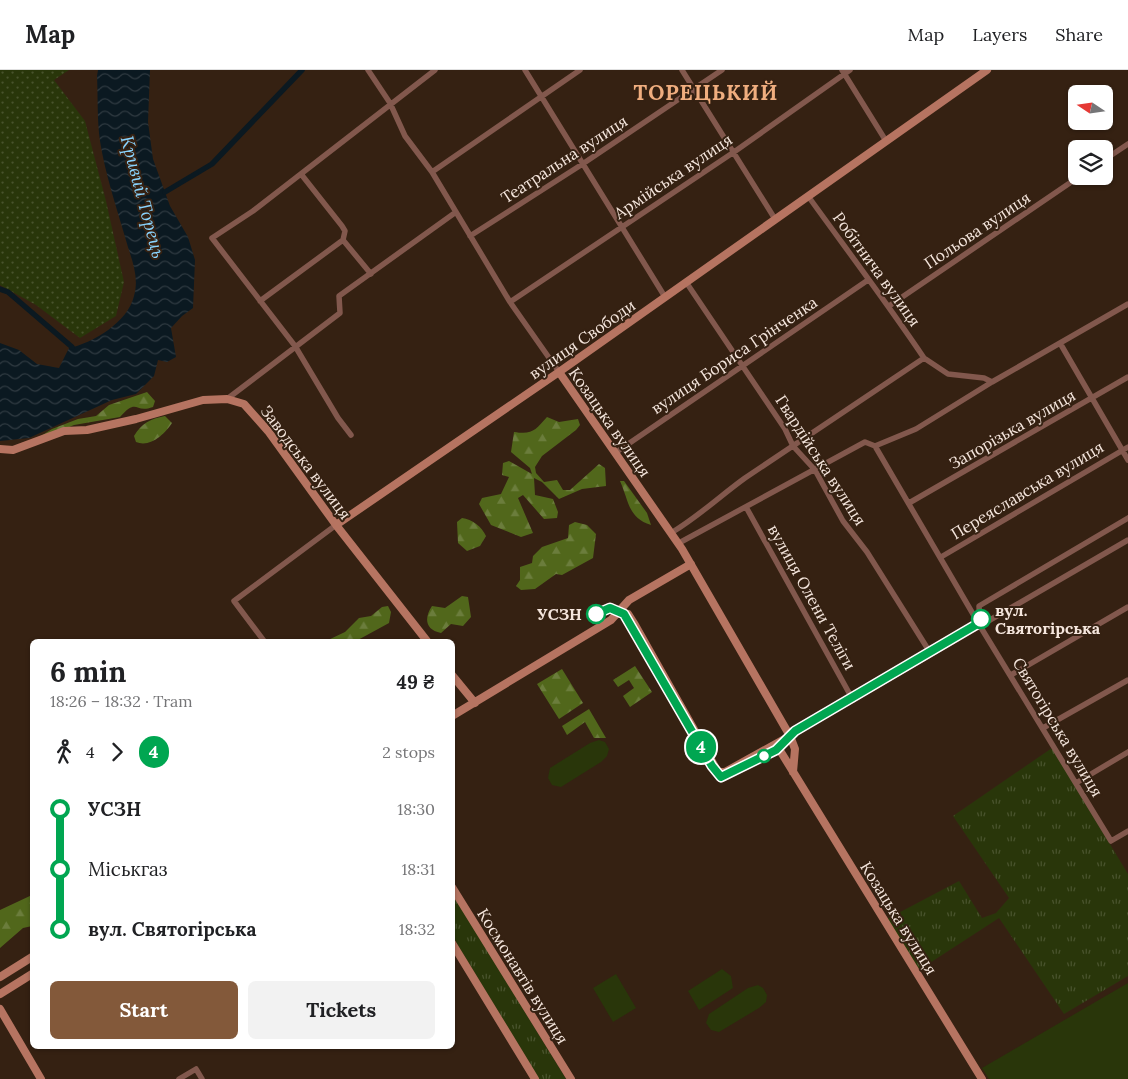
<!DOCTYPE html>
<meta charset="utf-8">
<style>
:root{--surface:#fff;--page:#f2f2f2;--text:#202124;--muted:#757577;--line:#e0e0e0;--accent:#83593a}
body{margin:0;font-family:Lora,serif;background:var(--page);color:var(--text);height:100vh;display:flex;flex-direction:column;font-size:19px;white-space:nowrap}
*{box-sizing:border-box;margin:0}
p{font-size:16px;color:var(--muted)}
.icon{flex:none;width:28px;height:28px;fill:none;stroke:currentColor;stroke-width:2;stroke-linecap:round;stroke-linejoin:round}
.map{position:relative;flex:1;overflow:hidden}
.side{position:absolute;left:30px;top:569px;width:425px;height:410px;display:flex;flex-direction:column;background:var(--surface);border-radius:8px;box-shadow:0 1px 4px #0004}
.side>*{flex:none}
.badge{padding:0 10px;border-radius:16px;font-size:18px;line-height:32px}
.needle{width:32px;rotate:283deg}
.tools{position:absolute;left:1068px;top:15px;display:grid;gap:10px}
.tools a{display:grid;place-items:center;width:45px;height:45px;border-radius:8px;background:var(--surface);box-shadow:0 1px 4px #0004;font-size:25px}
.map>.badge{position:absolute;translate:-50% -50%;box-shadow:0 0 0 2px #fff}
.legs{display:flex;align-items:center;gap:8px;height:55px;padding:0 20px;font-size:16px}
.legs p{margin-inline-start:auto}
.headline{display:flex;align-items:center;justify-content:space-between;height:85px;padding:0 20px}
h1{font-size:28px;font-weight:700;line-height:38px}
.button{display:flex;gap:10px;margin-top:auto;padding:10px 20px}
.button a{flex:1;height:58px;border-radius:8px;background:var(--accent);color:#fff;font-size:20px;font-weight:700;line-height:58px;text-align:center}
.button a+a{background:var(--page);color:var(--text)}
ul{padding:0 20px;list-style:none}
li{display:flex;align-items:center;gap:18px;height:60px;font-size:19px}
li i{display:grid;place-items:center;width:8px;height:100%;margin:0 6px;background:currentColor}
li i::after{content:'';width:12px;height:12px;margin:-6px;border:4px solid;border-radius:50%;background:var(--surface)}
li p{margin-inline-start:auto}
li:first-child i{background:linear-gradient(#0000 50%,currentColor 0)}
li:last-child i{background:linear-gradient(currentColor 50%,#0000 0)}
header{display:flex;align-items:center;gap:30px;box-sizing:border-box;height:70px;padding:0 25px;background:var(--surface);border-bottom:1px solid var(--line)}
header strong{font-size:24px}
nav{display:flex;gap:28px;margin-inline-start:auto;font-size:18px}
.map>svg:first-child{display:block}
</style>
<header>
<strong>Map</strong>
<nav><a>Map</a><a>Layers</a><a>Share</a></nav>
</header>
<div class="map">
<svg width="1128" height="1009" viewBox="0 0 1128 1009">
<defs>
<pattern id="grass-tufts" width="24" height="20" patternUnits="userSpaceOnUse" patternTransform="scale(1.25)"><rect width="24" height="20" fill="#29360a"/><path d="M3 7l-1-3M5 7V3M7 7l1-3M15 17l-1-3M17 17v-4M19 17l1-3" fill="none" stroke="#49532d"/></pattern>
<pattern id="forest-firs" width="22" height="20" patternUnits="userSpaceOnUse" patternTransform="scale(1.25)"><rect width="22" height="20" fill="#51671b"/><path d="M5 1l3.5 6h-7zM16 11l3.5 6h-7z" fill="#6b7d3c"/></pattern>
<pattern id="garden-dots" width="8" height="8" patternUnits="userSpaceOnUse" patternTransform="scale(1.25)"><rect width="8" height="8" fill="#29360a"/><path d="M2 2h.1M6 6h.1" fill="none" stroke="#49532d" stroke-width="1.8" stroke-linecap="round"/></pattern>
<pattern id="water-waves" width="16" height="10" patternUnits="userSpaceOnUse" patternTransform="scale(1.25)"><rect width="16" height="10" fill="#0b1921"/><path d="M0 5q4-4 8 0t8 0" fill="none" stroke="#2f3a41"/></pattern>
</defs>
<rect width="100%" height="100%" fill="#352112"/>
<!-- grass -->
<path fill="url(#grass-tufts)" d="M 1052,678 L 1128,804 L 1128,906 L 1064,944 L 999,848 L 919,900 L 887,849 L 959,811 L 982,848 L 996,843 L 1009,828 L 953,746 Z
M 453,825 L 566,1009 L 539,1009 L 453,867 Z"/>
<!-- forest -->
<path fill="url(#forest-firs)" d="M 147,322 L 155,331 L 153,337 C 134,344 138,327 120,347 L 74,355 L 48,366 L 41,366 L 52,359 L 78,349 L 96,346 L 109,335 Z
M 165,346 L 172,353 C 165,364 150,378 136,372 L 134,366 C 142,353 150,349 165,346 Z
M 547,347 L 559,352 L 578,349 L 580,355 L 576,360 L 542,386 L 535,397 L 536,403 L 544,412 L 557,410 L 563,420 L 570,420 L 599,394 L 605,398 L 606,416 L 582,419 L 559,429 L 542,412 L 534,408 L 535,425 L 553,429 L 558,442 L 557,448 L 544,449 L 523,425 L 518,428 L 533,463 L 521,467 L 491,455 L 479,434 L 482,428 L 501,424 L 509,407 L 502,405 L 503,393 L 509,391 L 532,404 L 530,398 L 511,382 L 514,362 C 533,365 535,360 547,347 Z
M 620,411 L 624,411 L 647,443 L 651,455 C 628,448 629,431 620,411 Z
M 462,448 C 472,449 482,457 486,466 L 480,476 L 467,481 L 458,473 L 457,452 Z
M 575,452 L 587,455 L 596,464 L 593,488 L 562,505 L 556,504 L 535,519 L 521,520 L 516,516 L 520,510 L 520,497 L 532,493 L 533,486 L 542,477 L 568,468 L 569,455 Z
M 462,526 L 468,527 L 471,547 L 463,556 L 451,554 L 441,563 C 425,560 424,548 432,536 L 445,538 Z
M 388,536 L 391,542 L 389,553 L 356,571 L 326,571 L 345,562 L 359,548 L 371,546 L 382,537 Z
M 635,596 L 652,622 L 630,637 L 623,626 L 634,618 L 629,610 L 618,617 L 613,610 Z
M 562,599 L 583,633 L 559,649 L 537,614 Z
M 589,639 L 606,668 L 594,668 L 585,652 L 567,665 L 562,656 Z
M 32,825 L 32,856 L 23,858 L 0,878 L 0,840 Z"/>
<!-- park -->
<path fill="#29360a" d="M 599,670 L 605,672 L 609,679 L 607,686 L 601,692 L 561,717 L 552,715 L 548,708 L 550,698 L 590,673 Z
M 722,899 L 731,906 L 733,918 L 699,940 L 688,921 Z
M 616,904 L 636,938 L 613,952 L 593,918 Z
M 1128,913 L 1128,1009 L 989,1009 L 982,998 Z
M 758,915 L 763,918 L 767,925 L 766,932 L 759,938 L 719,962 L 711,960 L 706,953 L 709,944 L 748,918 Z"/>
<!-- garden -->
<path fill="url(#garden-dots)" d="M 0,0 L 69,0 L 54,10 L 85,51 L 106,131 L 124,212 L 116,246 L 80,268 L 36,235 L 0,215 Z"/>
<!-- water -->
<path fill="url(#water-waves)" d="M 98,0 L 150,0 L 148,52 L 153,89 L 170,136 L 188,167 L 195,190 L 193,238 L 182,246 L 171,258 L 176,287 L 167,292 L 158,290 L 154,306 L 136,324 L 112,330 L 29,368 L 0,371 L 0,273 L 19,280 L 37,294 L 59,298 L 69,278 C 93,273 128,252 134,226 C 140,205 130,186 125,167 C 116,136 105,103 100,71 C 97,50 98,27 97,6 Z"/>
<g fill="none" stroke-linecap="round" stroke-linejoin="round">
<!-- canal -->
<path stroke="#0b1921" stroke-width="5.5" d="M 165,122 L 212,94 L 302,0
M 0,219 L 8,222 L 72,277"/>
<!-- street -->
<path stroke="#82584d" stroke-width="5.5" d="M 368,0 L 390,33 L 405,66 L 432,102 L 510,232 L 559,302
M 525,0 L 665,227
M 682,0 L 775,149
M 842,0 L 886,71
M 1104,90 L 1128,74
M 432,102 L 580,0
M 301,104 L 342,156 L 345,161 L 343,170 L 371,204
M 808,126 C 847,180 887,233 924,288
M 470,166 L 581,95 L 722,0
M 686,212 L 785,359 L 793,376 L 815,400 L 843,451 L 867,482 L 931,584
M 260,231 L 343,170
M 510,232 L 734,82 L 850,0
M 889,236 L 1080,106
M 1060,273 L 1128,390
M 227,329 L 340,243 L 339,226 L 456,142
M 351,365 L 338,348 L 295,276 L 212,168 L 253,141 L 435,0
M 875,376 L 980,556 L 1111,771 L 1128,761
M 615,383 L 868,210
M 909,433 L 1128,307
M 746,437 L 853,630
M 671,463 C 698,447 720,426 745,408 C 804,368 864,328 924,288 L 948,304 L 984,308 L 992,312
M 679,473 L 865,372 L 875,376 L 916,359 L 992,312 L 1128,234
M 941,487 L 1128,377
M 980,554 L 979,536 L 1128,448
M 264,571 L 234,531 L 336,455
M 1011,605 L 1128,537
M 1043,658 L 1128,610
M 790,666 L 1128,470
M 1076,713 L 1128,682
M 179,1009 L 196,999 L 202,1009"/>
<!-- secondary -->
<path stroke="#b67461" stroke-width="8" d="M 559,302 L 682,479 L 790,666 L 795,679 L 793,702
M 0,379 L 13,380 L 64,361 L 87,360 L 136,349 L 203,330 L 227,329 L 244,334 L 268,361 L 336,455 L 427,571
M 336,455 L 559,302 L 987,0
M 619,542 L 628,544 L 635,555 L 718,702 L 725,702 L 790,666
M 452,605 L 475,633
M 452,646 L 611,550 L 629,530 L 691,494
M 776,674 L 982,1009
M 452,817 L 571,1009
M 452,873 L 535,1009
M 0,907 L 32,887
M 0,924 L 32,904
M 0,939 L 41,1009"/>
</g>
<g fill="none" stroke-linecap="round" stroke-linejoin="round">
<!-- line-1 casing -->
<g stroke="#fff" stroke-width="11">
<path id="line-1" d="M 596,544 L 610,538 L 624,544 L 712,696 L 721,707 L 776,680 L 795,661 L 979,553 L 981,549"/>
</g>
<!-- line-1 -->
<use href="#line-1" stroke="#00a651" stroke-width="8"/>
</g>
<!-- markers -->
<g fill="#fff" stroke="#00a651" stroke-width="2.5">
<circle cx="596" cy="544" r="9"/>
<circle cx="981" cy="549" r="9"/>
<circle cx="764" cy="686" r="6"/>
</g>
<g text-anchor="middle" dominant-baseline="central" stroke-width="4" stroke-linejoin="round" paint-order="stroke">
<!-- street labels -->
<g font-size="16" fill="#f5e6dd" stroke="#352112">
<text transform="translate(564 89) rotate(-33)">Театральна вулиця</text>
<text transform="translate(673 106) rotate(-34)">Армійська вулиця</text>
<text transform="translate(977 160) rotate(-34)">Польова вулиця</text>
<text transform="translate(877 199) rotate(54)">Робітнича вулиця</text>
<text transform="translate(582 269) rotate(-35)">вулиця Свободи</text>
<text transform="translate(734 285) rotate(-34)">вулиця Бориса Грінченка</text>
<text transform="translate(610 352) rotate(55)">Козацька вулиця</text>
<text transform="translate(1012 359) rotate(-30)">Запорізька вулиця</text>
<text transform="translate(821 390) rotate(57)">Гвардійська вулиця</text>
<text transform="translate(306 392) rotate(53)">Заводська вулиця</text>
<text transform="translate(1027 420) rotate(-31)">Переяславська вулиця</text>
<text transform="translate(812 527) rotate(61)">вулиця Олени Теліги</text>
<text transform="translate(1058 657) rotate(59)">Святогірська вулиця</text>
<text transform="translate(899 848) rotate(58)">Козацька вулиця</text>
<text transform="translate(523 906) rotate(58)">Космонавтів вулиця</text>
</g>
<!-- stop labels -->
<g font-size="16" font-weight="bold" fill="#f5e6dd" stroke="#352112" text-anchor="start">
<text x="995" y="540">вул.<tspan x="995" dy="18">Святогірська</tspan></text>
<text x="582" y="544" text-anchor="end">УСЗН</text>
</g>
<!-- water labels -->
<g font-size="18" font-style="italic" fill="#89d4ff" stroke="#352112">
<text transform="translate(143 127) rotate(75)">Кривий Торець</text>
</g>
<!-- district labels -->
<g font-size="21" font-weight="bold" letter-spacing="1" fill="#f0ae7f" stroke="#352112">
<text x="706" y="22">ТОРЕЦЬКИЙ</text>
</g>
</g>
</svg>
<div class="tools">
<a><svg class="needle" viewBox="-14 -14 28 28"><path d="M0-13l5 13h-10z" fill="#e53935"/><path d="M0 13l5-13h-10z" fill="#757577"/></svg></a>
<a><svg class="icon" aria-label="layers" viewBox="0 0 24 24"><path d="M12 4l9 5-9 5-9-5zM3 14l9 5 9-5"/></svg></a>
</div>
<b class="badge" style="left:701px;top:677px;background:#00a651;color:#fff">4</b>
<section class="side">
<div class="headline"><div><h1>6 min</h1><p>18:26 – 18:32 · Tram</p></div><b>49 ₴</b></div>
<div class="legs"><svg class="icon" aria-label="walk" viewBox="0 0 24 24"><circle cx="13" cy="4" r="2"/><path d="M13 8l-2 6 4 7M11 14l-3 7M7 12l3-4h3l4 4"/></svg>4<svg class="icon" aria-label="forward" viewBox="0 0 24 24"><path d="M9 5l7 7-7 7"/></svg><b class="badge" style="background:#00a651;color:#fff">4</b><p>2 stops</p></div>
<ul>
<li><i style="color:#00a651"></i><b>УСЗН</b><p>18:30</p></li>
<li><i style="color:#00a651"></i><span>Міськгаз</span><p>18:31</p></li>
<li><i style="color:#00a651"></i><b>вул. Святогірська</b><p>18:32</p></li>
</ul>
<div class="button"><a>Start</a><a>Tickets</a></div>
</section>
</div>
